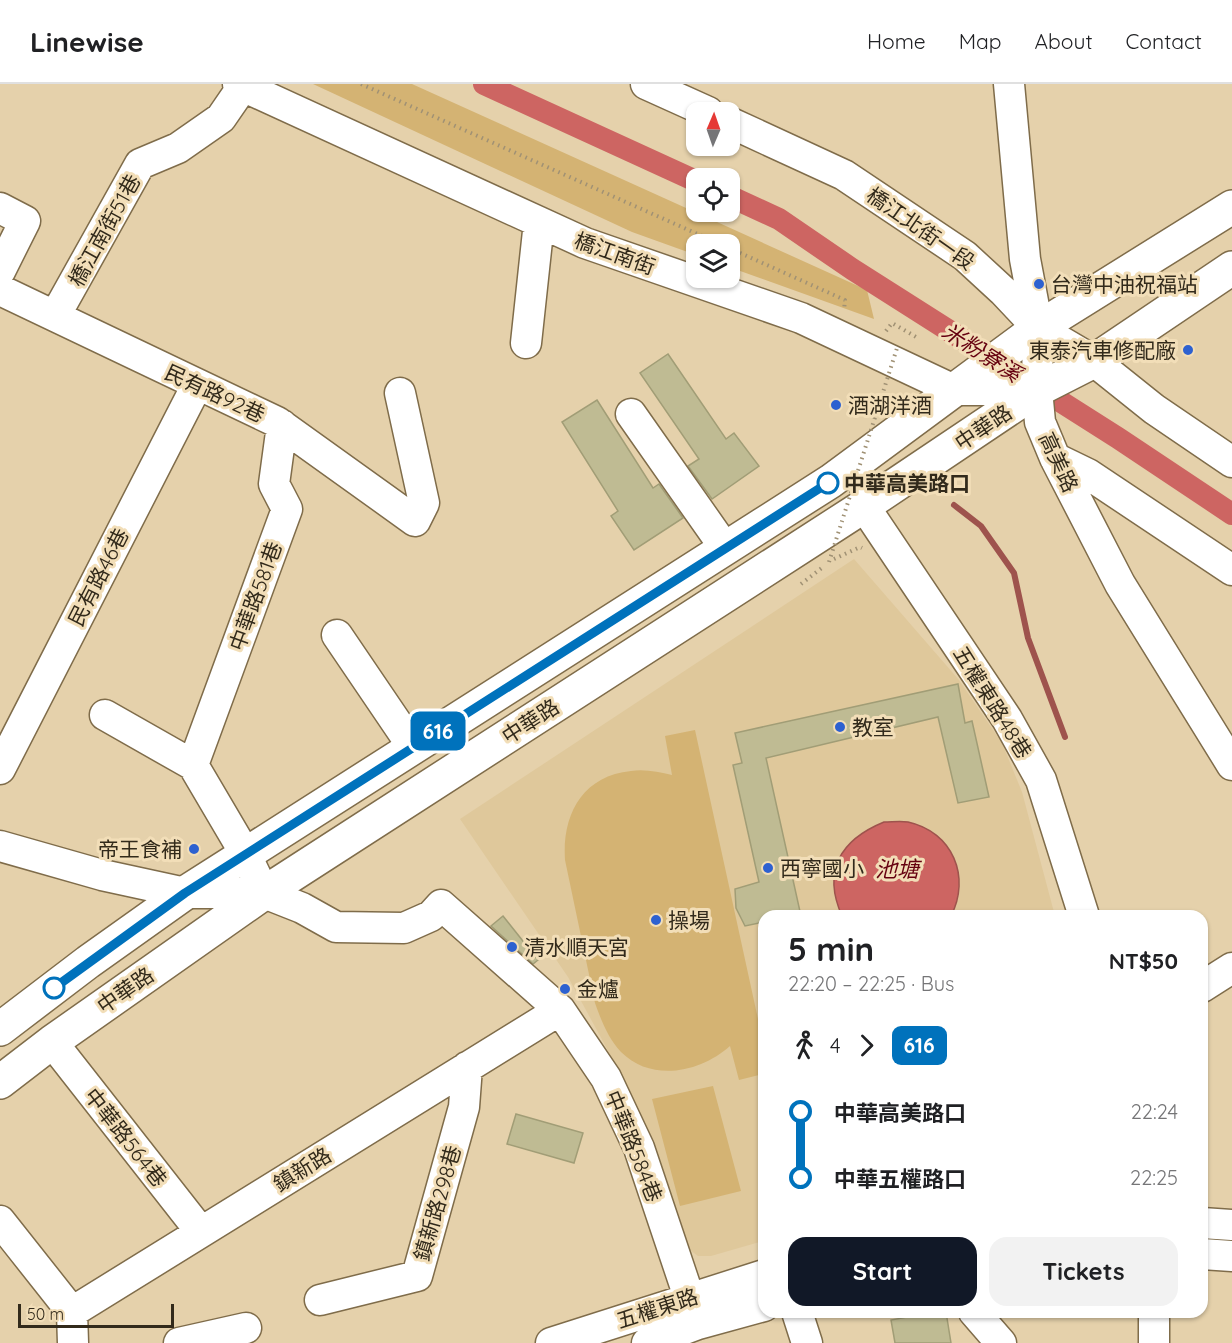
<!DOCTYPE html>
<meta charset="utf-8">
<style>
:root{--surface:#fff;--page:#f2f2f2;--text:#202124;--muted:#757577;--line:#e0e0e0;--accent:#111827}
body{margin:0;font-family:Quicksand,"Noto Sans TC",sans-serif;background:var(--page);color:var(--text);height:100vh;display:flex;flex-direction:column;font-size:22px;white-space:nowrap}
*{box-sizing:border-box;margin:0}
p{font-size:20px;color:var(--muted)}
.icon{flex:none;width:33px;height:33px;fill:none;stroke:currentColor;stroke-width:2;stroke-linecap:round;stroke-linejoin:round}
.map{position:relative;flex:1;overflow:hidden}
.side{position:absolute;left:758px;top:826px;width:450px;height:408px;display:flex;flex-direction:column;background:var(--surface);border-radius:18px;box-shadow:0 2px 4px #0004}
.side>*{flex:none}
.badge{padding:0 12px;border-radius:9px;font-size:21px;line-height:39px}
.needle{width:39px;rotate:2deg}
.controls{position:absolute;left:686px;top:18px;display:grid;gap:12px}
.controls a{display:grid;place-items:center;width:54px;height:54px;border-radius:12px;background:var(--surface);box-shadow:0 2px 4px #0004;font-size:30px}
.scale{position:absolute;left:18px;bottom:15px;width:156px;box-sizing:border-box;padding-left:6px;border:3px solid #322a1b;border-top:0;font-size:16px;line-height:21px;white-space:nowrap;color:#322a1b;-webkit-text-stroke:4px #f2deb8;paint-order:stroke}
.map>.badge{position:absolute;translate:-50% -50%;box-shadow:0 0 0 3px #fff}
.legs{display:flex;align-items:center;gap:9px;height:66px;padding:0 30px;font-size:20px}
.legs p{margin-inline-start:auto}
.headline{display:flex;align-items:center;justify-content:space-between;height:102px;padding:0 30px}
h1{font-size:33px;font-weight:700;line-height:45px}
.action{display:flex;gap:12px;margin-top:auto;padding:12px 30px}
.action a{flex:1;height:69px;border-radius:18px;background:var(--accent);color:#fff;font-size:24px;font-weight:700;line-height:69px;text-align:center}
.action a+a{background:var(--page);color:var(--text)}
ul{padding:0 30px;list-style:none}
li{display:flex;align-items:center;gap:21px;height:66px;font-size:22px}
li i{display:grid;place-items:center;width:9px;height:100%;margin:0 8px;background:currentColor}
li i::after{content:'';width:15px;height:15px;margin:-8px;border:4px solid;border-radius:50%;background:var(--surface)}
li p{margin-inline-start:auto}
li:first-child i{background:linear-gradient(#0000 50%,currentColor 0)}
li:last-child i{background:linear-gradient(currentColor 50%,#0000 0)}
header{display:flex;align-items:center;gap:36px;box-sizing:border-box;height:84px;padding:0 30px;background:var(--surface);border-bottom:2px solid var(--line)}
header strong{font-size:28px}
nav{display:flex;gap:33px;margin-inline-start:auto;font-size:21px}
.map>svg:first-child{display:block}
</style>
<header>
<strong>Linewise</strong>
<nav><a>Home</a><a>Map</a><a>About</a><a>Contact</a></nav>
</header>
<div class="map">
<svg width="1232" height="1259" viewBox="0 0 1232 1259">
<rect width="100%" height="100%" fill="#e5d1ab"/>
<!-- built -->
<path fill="#dfc89b" d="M 854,475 L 959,596 L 1002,659 L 1022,708 L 1055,832 L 764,832 L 763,1157 L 711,1172 L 698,1172 L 690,1166 L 631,1009 L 568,893 L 460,735 Z"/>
<!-- green -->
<path fill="#d4b373" d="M 313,0 L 412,0 L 867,206 L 874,235 L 729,183 L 729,160 L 696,160 L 696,171 L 632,148 Z
M 695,646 L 763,958 L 763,990 L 739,996 L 730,962 C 701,988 652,999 621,968 C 608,954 601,936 595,919 L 565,776 C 562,731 582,692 631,687 C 645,685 659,688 672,691 L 665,652 Z
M 713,1002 L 741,1107 L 680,1122 L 652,1015 Z"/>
<!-- water -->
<path fill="#cd6562" stroke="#9e534d" stroke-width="1.5" d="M 884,738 C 892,738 900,737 908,738 C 953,748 971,793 951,832 L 842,832 C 822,787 840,756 884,738 Z"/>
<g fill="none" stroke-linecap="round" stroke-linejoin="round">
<!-- stream -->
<path stroke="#9e534d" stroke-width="6" d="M 954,421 L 981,442 L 1014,489 L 1028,554 L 1065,653"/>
<!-- canal -->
<path stroke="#cd6562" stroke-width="22" d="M 484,0 L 696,97
M 729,112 L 779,135 L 852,185 L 1118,354 L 1232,430"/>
</g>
<!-- building -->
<path fill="#bfbb93" stroke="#a19d76" stroke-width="1.5" d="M 668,270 L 726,355 L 734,349 L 759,382 L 712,415 L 688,382 L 699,375 L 640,289 Z
M 597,316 L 653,404 L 659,400 L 683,434 L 634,466 L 611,432 L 618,427 L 562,338 Z
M 958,600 L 965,639 L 972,637 L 989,713 L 958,719 L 938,633 L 766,674 L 801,832 L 764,832 L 764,838 L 745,842 L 736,824 L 735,805 L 759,798 L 733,681 L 742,679 L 735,649 Z
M 503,832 L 538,876 L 533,880 L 491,842 Z
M 516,1030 L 583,1049 L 574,1079 L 507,1060 Z
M 934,1228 L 946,1228 L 951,1259 L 895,1259 L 891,1236 Z"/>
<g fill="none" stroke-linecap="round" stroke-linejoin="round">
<!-- minor casing -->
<g stroke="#7f6c4a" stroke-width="33">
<path id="minor" d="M 238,0 L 585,159 L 801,234 L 954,306 L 1037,306
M 646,0 L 708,28
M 1009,0 L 1025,175 L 1038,244 L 1037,306 L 1040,338 L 1055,374 L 1120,500 L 1232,681
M 729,38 L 844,91 L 965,172 L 1003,207 L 1038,244 L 1094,277 L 1154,325 L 1232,378
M 0,124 L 25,137 L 0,187
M 0,206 L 277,338 L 415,437 L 424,419 L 400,309
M 55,232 L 140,80 L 178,64 L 221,34 L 243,2
M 526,259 L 539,138
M 631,330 L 725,464
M 1055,374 L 1088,390 L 1232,486
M 864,422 L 1007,635 L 1041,696 L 1084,832
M 337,551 L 413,663
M 105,631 L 193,681
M 0,685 L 197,301
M 0,762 L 102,791 L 185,809 L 264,809 L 302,824 L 336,843 L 404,844 L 431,832 L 441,821 L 560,926 L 606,994 L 639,1064 L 698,1240
M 264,809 L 246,771 L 193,681 L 287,425 L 274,400 L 282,341
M 1202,903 L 1232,884
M 52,958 L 201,1148
M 0,1137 L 72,1228
M 1202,1139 L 1232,1141
M 1202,1170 L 1232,1172
M 320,1216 L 417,1192 L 464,1023 L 467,983
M 797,1228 L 807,1259
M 974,1228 L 1001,1259
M 73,1259 L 72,1228 L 560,926
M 179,1259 L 246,1244
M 551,1259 L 764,1191
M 647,1259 L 698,1240 L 764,1222
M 1154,1259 L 1154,1228"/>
</g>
<!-- major casing -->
<g stroke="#7f6c4a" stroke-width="36">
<path id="major" d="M 0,945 L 88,878 L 185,809 L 831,397 L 1038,244 L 1232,123
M 0,998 L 52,958 L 264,809 L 864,422 L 1037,306 L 1094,277 L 1232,184"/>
</g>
<!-- path -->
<path stroke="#a09174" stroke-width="4" stroke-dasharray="1.5 4.5" stroke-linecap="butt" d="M 361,0 L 720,160
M 729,164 L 845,216 L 844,226
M 886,247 L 892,239 L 916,253
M 834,475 L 860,463 L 862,464
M 801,500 L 823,483"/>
<!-- minor -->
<use href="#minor" stroke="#fff" stroke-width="30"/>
<!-- major -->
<use href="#major" stroke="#fff" stroke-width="33"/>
<!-- path-bridge -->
<path stroke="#a09174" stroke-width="4" stroke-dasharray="1.5 4.5" stroke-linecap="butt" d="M 829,478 L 898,261"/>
</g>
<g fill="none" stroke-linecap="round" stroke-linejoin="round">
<!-- line-1 casing -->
<g stroke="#fff" stroke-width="14">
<path id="line-1" d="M 54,904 L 185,809 L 828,399"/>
</g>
<!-- line-1 -->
<use href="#line-1" stroke="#0072bc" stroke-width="9"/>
</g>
<!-- markers -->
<g fill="#2d61d0" stroke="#f2deb8" stroke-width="2">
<circle cx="1039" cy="200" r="6"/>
<circle cx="1188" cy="266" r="6"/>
<circle cx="836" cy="321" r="6"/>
<circle cx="840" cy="643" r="6"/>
<circle cx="194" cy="765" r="6"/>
<circle cx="768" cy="784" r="6"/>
<circle cx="656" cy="836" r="6"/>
<circle cx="512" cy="863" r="6"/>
<circle cx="565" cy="905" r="6"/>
</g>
<g fill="#fff" stroke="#0072bc" stroke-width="3">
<circle cx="828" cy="399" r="10"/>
<circle cx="54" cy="904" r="10"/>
</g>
<g text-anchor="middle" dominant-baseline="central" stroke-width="6" stroke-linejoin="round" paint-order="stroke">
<!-- street labels -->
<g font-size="21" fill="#322a1b" stroke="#f2deb8">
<text transform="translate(921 144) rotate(35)">橋江北街一段</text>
<text transform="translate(104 146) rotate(-61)">橋江南街51巷</text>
<text transform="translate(615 169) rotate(20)">橋江南街</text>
<text transform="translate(215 309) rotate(25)">民有路92巷</text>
<text transform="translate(983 343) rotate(-34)">中華路</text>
<text transform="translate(1059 378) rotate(65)">高美路</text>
<text transform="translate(98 493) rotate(-63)">民有路46巷</text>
<text transform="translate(255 512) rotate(-70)">中華路581巷</text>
<text transform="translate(993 618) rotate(58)">五權東路48巷</text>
<text transform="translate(530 637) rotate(-33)">中華路</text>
<text transform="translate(125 906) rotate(-35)">中華路</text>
<text transform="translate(126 1053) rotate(52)">中華路564巷</text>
<text transform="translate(634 1062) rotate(68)">中華路584巷</text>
<text transform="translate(302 1085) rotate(-32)">鎮新路</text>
<text transform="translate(437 1119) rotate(-74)">鎮新路298巷</text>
<text transform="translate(657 1224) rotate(-18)">五權東路</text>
</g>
<!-- poi labels -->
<g font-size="21" fill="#322a1b" stroke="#f2deb8" text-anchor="start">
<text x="1051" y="200">台灣中油祝福站</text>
<text x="1176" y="266" text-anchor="end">東泰汽車修配廠</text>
<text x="848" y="321">酒湖洋酒</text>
<text x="852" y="643">教室</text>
<text x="182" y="765" text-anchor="end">帝王食補</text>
<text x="780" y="784">西寧國小</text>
<text x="668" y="836">操場</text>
<text x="524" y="863">清水順天宮</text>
<text x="577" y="905">金爐</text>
</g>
<!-- stop labels -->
<g font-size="21" font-weight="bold" fill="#322a1b" stroke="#f2deb8" text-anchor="start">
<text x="844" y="399">中華高美路口</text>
</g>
<!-- water labels -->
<g font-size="22" font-style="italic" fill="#65000f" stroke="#f2deb8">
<text transform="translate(982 268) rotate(33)">米粉寮溪</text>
<text x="897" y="785">池塘</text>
</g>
</g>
</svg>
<div class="controls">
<a><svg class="needle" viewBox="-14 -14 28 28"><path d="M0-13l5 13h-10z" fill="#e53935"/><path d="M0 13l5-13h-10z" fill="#757577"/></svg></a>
<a><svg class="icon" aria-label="locate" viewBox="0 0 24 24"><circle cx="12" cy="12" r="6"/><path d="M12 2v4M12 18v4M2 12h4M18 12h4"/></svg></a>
<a><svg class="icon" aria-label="layers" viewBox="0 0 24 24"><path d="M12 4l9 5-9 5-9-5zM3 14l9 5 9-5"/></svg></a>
</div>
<div class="scale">50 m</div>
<b class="badge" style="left:438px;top:647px;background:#0072bc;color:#fff">616</b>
<section class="side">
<div class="headline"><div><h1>5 min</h1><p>22:20 – 22:25 · Bus</p></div><b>NT$50</b></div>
<div class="legs"><svg class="icon" aria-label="walk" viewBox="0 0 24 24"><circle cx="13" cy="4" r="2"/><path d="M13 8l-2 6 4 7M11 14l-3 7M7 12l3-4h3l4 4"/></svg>4<svg class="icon" aria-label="forward" viewBox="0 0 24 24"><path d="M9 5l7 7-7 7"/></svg><b class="badge" style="background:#0072bc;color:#fff">616</b></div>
<ul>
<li><i style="color:#0072bc"></i><b>中華高美路口</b><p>22:24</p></li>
<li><i style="color:#0072bc"></i><b>中華五權路口</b><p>22:25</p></li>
</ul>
<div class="action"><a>Start</a><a>Tickets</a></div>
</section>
</div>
